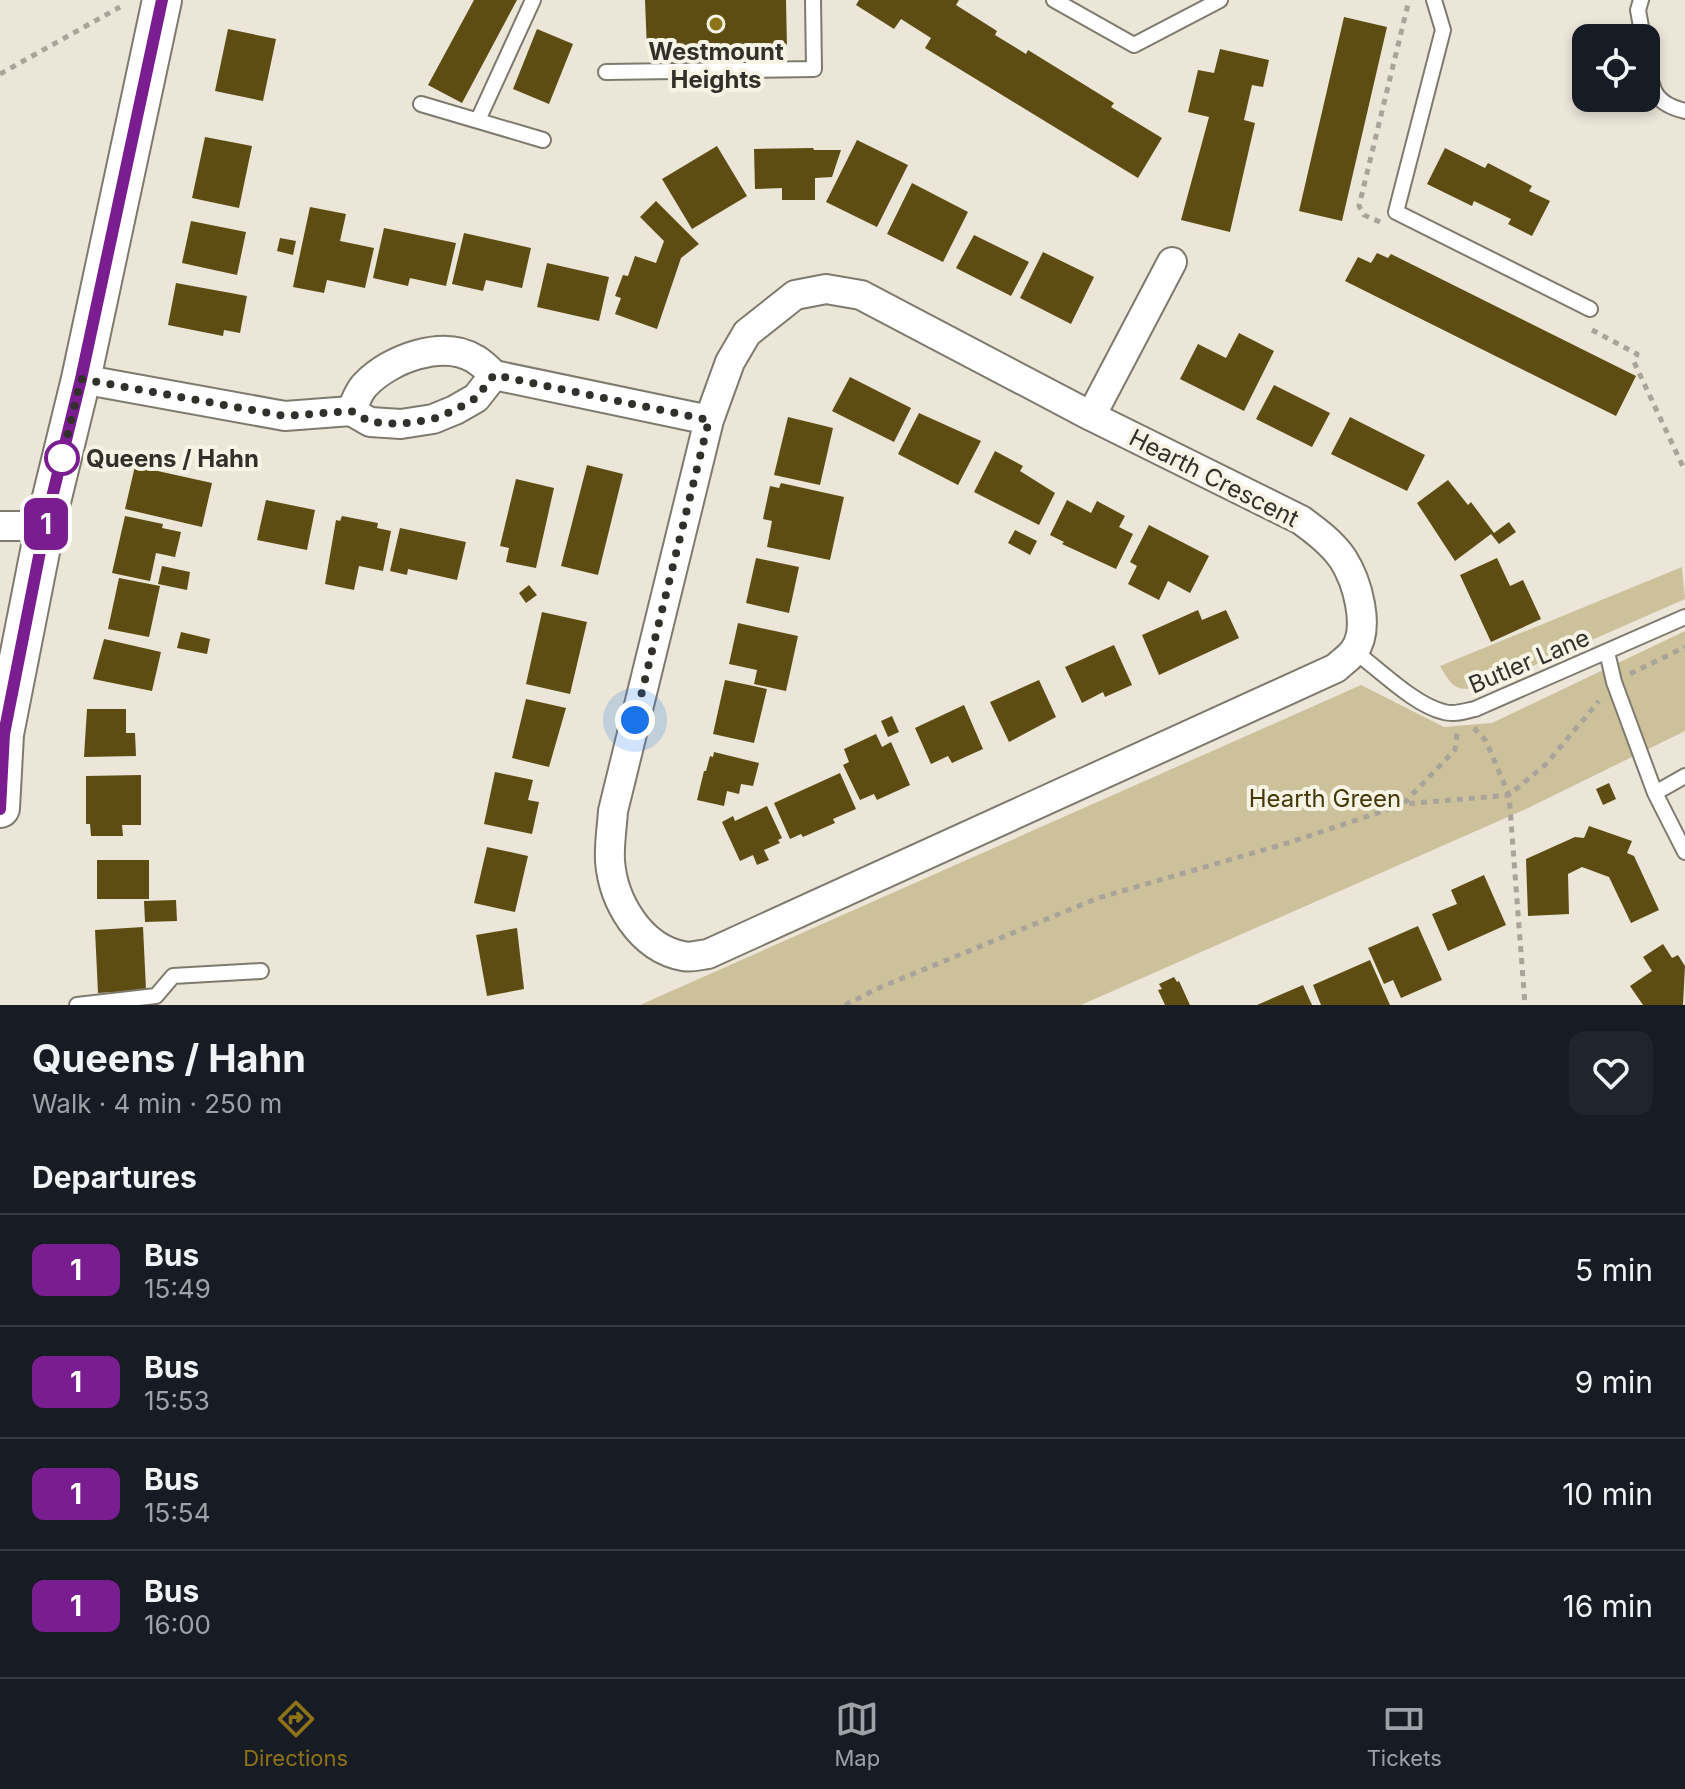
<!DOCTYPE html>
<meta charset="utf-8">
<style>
:root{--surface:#171b24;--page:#20242c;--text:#f1f3f6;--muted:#9ea1a6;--line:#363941;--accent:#8d7317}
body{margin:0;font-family:Inter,sans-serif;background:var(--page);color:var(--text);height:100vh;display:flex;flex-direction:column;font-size:30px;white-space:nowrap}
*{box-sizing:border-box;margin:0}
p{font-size:26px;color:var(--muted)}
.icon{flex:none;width:44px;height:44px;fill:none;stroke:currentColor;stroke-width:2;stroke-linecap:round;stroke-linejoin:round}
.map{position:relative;height:1005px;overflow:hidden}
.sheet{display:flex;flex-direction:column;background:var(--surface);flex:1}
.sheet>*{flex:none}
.badge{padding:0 16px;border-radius:12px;font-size:28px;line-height:52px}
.buttons{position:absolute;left:1572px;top:24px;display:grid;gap:16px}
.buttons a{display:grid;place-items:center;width:88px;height:88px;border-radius:16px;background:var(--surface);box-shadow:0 4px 12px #0003;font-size:40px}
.you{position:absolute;width:40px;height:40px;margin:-20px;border:6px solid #fff;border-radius:50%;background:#1a73e8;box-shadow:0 0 0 12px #1a73e833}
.map>.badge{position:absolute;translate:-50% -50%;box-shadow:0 0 0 4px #fff}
h2{padding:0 32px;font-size:30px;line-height:72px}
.round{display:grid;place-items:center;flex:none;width:84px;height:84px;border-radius:16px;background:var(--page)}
.summary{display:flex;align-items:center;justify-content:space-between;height:136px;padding:0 32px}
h1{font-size:38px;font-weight:700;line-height:60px}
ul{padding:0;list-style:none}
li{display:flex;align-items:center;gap:24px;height:112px;padding:0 32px;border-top:2px solid var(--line)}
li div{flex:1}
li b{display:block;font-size:30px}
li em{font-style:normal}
li .badge{min-width:88px;font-weight:700;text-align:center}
.dock{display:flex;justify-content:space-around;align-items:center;height:112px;border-top:2px solid var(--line);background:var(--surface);font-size:22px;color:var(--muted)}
.dock a{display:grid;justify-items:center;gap:4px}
.dock .selected{color:var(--accent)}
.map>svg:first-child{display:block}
</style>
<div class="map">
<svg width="1685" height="1005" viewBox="0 0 1685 1005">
<rect width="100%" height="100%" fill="#ebe6d8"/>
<!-- green -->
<path fill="#cdc19c" d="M 1682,567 L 1685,599 L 1487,686 C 1458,691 1455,692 1440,666 Z
M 1685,631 L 1685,731 L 1526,809 L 1081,1005 L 640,1005 L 1361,685 L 1444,727 L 1492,723 Z"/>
<!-- building -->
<path fill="#5e4d12" d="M 474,0 L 517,0 L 462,103 L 428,85 Z
M 645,0 L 786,0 L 787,48 L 647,51 Z
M 859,0 L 959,0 L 956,5 L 997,31 L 995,35 L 1026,54 L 1028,50 L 1114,103 L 1111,107 L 1162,138 L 1138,178 L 925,48 L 931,38 L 901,19 L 894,29 L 856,5 Z
M 1344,17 L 1387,27 L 1342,221 L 1299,211 Z
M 228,29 L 276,39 L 263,101 L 215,91 Z
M 537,29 L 573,44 L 549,104 L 513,89 Z
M 1220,49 L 1269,60 L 1263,87 L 1252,85 L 1244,120 L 1255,123 L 1230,232 L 1181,220 L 1209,117 L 1188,112 L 1198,70 L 1214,73 Z
M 205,137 L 252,146 L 239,208 L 192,198 Z
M 857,140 L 908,165 L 877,227 L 826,202 Z
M 717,146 L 747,196 L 692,229 L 662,179 Z
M 813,148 L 814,150 L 841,150 L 832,177 L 815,178 L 815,200 L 782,200 L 782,188 L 755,189 L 754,149 Z
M 1445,148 L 1485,168 L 1488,163 L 1532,186 L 1529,191 L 1550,201 L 1532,236 L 1508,224 L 1511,219 L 1474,201 L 1472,206 L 1427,184 Z
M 912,183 L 968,212 L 943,262 L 887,234 Z
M 656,201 L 699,244 L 681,258 L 657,329 L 615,314 L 621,298 L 615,296 L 623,275 L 628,276 L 635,256 L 656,263 L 664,241 L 640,217 Z
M 310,207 L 346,214 L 340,241 L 374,248 L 365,288 L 327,280 L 324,293 L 293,287 Z
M 191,221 L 246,232 L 237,275 L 182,263 Z
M 384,228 L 456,243 L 446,286 L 410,278 L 408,286 L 373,278 Z
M 464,233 L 531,248 L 522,288 L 486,280 L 483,291 L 452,284 Z
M 974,235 L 1029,262 L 1011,296 L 956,268 Z
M 280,238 L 296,241 L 293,255 L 277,251 Z
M 1043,252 L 1094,277 L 1071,324 L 1020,298 Z
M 1377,253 L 1388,258 L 1391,254 L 1636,376 L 1616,416 L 1345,281 L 1358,257 L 1371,263 Z
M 547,263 L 609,277 L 599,321 L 537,307 Z
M 176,283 L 247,296 L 240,333 L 224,330 L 223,336 L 168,325 Z
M 1239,333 L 1274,351 L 1244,411 L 1180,379 L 1198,344 L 1226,358 Z
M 850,377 L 911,408 L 894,442 L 832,411 Z
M 1274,385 L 1330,413 L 1312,447 L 1256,419 Z
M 919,413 L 981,441 L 958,485 L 898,454 Z
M 788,417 L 833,428 L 820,485 L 774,475 Z
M 1350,417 L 1425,455 L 1407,491 L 1331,454 Z
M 995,451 L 1023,466 L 1020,471 L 1055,493 L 1039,525 L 974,492 Z
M 587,465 L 623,474 L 598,575 L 561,566 Z
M 135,466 L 212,483 L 202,527 L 125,509 Z
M 516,479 L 554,488 L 536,568 L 506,562 L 509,548 L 500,546 Z
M 1448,480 L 1468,505 L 1471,502 L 1494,533 L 1509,522 L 1516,532 L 1499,544 L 1491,534 L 1455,561 L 1417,503 Z
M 781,483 L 844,497 L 830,560 L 767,547 L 772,521 L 763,519 L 770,486 L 779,488 Z
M 266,500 L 315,510 L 307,550 L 257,540 Z
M 1067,500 L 1091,513 L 1097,501 L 1125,516 L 1119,527 L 1133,534 L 1116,569 L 1062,544 L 1064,542 L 1050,535 Z
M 125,516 L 163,524 L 162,528 L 181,532 L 175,557 L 156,553 L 150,581 L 112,573 Z
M 342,516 L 378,523 L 377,528 L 391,531 L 383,571 L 359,566 L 354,590 L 325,584 L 336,520 L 340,521 Z
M 1149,525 L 1209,556 L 1190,593 L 1168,581 L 1159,600 L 1128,584 L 1137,566 L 1130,562 Z
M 400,528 L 466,542 L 457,580 L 408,569 L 407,575 L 390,571 Z
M 1015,530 L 1037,541 L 1030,555 L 1008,543 Z
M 756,558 L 799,567 L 789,613 L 746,603 Z
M 1497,558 L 1510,586 L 1523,580 L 1541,619 L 1491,642 L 1460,575 Z
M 162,566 L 190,572 L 187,590 L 158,584 Z
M 119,578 L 160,586 L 149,637 L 108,629 Z
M 529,585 L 537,595 L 526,603 L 519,593 Z
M 1198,610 L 1202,620 L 1226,610 L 1239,638 L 1159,675 L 1142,635 Z
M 542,612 L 587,622 L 570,694 L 526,684 Z
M 738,623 L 798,636 L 786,691 L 754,684 L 757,670 L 729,664 Z
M 181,632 L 210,639 L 207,654 L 177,648 Z
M 104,639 L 161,652 L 152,691 L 93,679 Z
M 1114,645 L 1132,685 L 1105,697 L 1103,692 L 1082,703 L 1065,667 Z
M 725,680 L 767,689 L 754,743 L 713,734 Z
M 1039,680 L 1056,717 L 1009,742 L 990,702 Z
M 526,699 L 566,708 L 549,767 L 512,758 Z
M 964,705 L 983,749 L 952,763 L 948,756 L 931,764 L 915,728 Z
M 87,709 L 126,709 L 126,733 L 135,733 L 136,756 L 84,757 Z
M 892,716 L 899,732 L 888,737 L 881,721 Z
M 876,734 L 882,747 L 891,742 L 910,785 L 877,800 L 874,794 L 860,800 L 843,765 L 849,762 L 844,749 Z
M 714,752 L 759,763 L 753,786 L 741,784 L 739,794 L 727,791 L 724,806 L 697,800 L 704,771 L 706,771 L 710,756 L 713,757 Z
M 495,772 L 533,780 L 528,800 L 539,802 L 532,834 L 484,824 Z
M 840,773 L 856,809 L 833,819 L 835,823 L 803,837 L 801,834 L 790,839 L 774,803 Z
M 141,775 L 141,825 L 122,825 L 123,836 L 91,836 L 90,824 L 86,824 L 86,776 Z
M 1609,783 L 1616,799 L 1603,805 L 1596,789 Z
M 767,806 L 782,838 L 778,840 L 780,843 L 764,850 L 769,860 L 757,865 L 753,855 L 740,861 L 722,822 L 733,816 L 735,821 Z
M 1589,826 L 1632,841 L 1627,853 L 1634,856 L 1659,910 L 1631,923 L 1609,877 L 1582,867 L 1568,874 L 1569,914 L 1528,916 L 1526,859 L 1575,837 L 1584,838 Z
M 487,847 L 528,856 L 515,912 L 474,903 Z
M 97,860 L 149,860 L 149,899 L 97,899 Z
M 1484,875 L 1506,925 L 1448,951 L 1432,914 L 1457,904 L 1451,890 Z
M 176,900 L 177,921 L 145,922 L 144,901 Z
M 1418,926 L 1442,980 L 1401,998 L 1393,980 L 1384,984 L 1368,948 Z
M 143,927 L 146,990 L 98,993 L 95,930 Z
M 517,928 L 524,989 L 487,996 L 476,935 Z
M 1663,944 L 1672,958 L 1678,955 L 1685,966 L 1683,1005 L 1643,1005 L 1630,986 L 1652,971 L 1643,957 Z
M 1370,960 L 1390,1005 L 1321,1005 L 1313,985 Z
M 1174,977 L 1177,982 L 1179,981 L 1190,1005 L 1165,1005 L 1158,990 L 1162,989 L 1159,984 Z
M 1303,985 L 1312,1005 L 1257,1005 Z"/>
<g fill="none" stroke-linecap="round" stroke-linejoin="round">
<!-- lane casing -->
<g stroke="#7e7a6d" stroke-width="18">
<path id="lane" d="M 1054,0 L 1134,45 L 1220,0
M 1434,0 L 1443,30 L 1396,212 L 1590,309
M 1641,0 L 1638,10 L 1643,38
M 1646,56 C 1652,87 1651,103 1685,111
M 606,72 L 814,69 L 813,0
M 421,104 L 543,140
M 478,120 L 533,0
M 1354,651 C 1379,669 1414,705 1444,712 C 1454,715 1465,711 1475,709 L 1685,617
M 1607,652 L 1614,682 L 1655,793
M 1685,776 L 1655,793 L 1685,852
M 77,1005 L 156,996 L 173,976 L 261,971"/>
</g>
<!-- street casing -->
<g stroke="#7e7a6d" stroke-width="32">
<path id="street" d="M 826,289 L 861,295 L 1091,416 L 1301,520 C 1316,531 1332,543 1343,559 C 1357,581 1371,628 1354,651 C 1350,657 1341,663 1336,668 L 708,954 C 700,955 690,958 683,956 C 640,948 613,901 610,861 C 609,845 612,827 613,811 L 709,420 L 730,362 L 747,333 L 795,295 Z
M 81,379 L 285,416 L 351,411 L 370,422 L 401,424 L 433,419 L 455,410 L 476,398 L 494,375
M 351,411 C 355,403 359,390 366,384 C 390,359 443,339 475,359 C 482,363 488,369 494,375 L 709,420
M 1091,416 L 1172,262
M 0,526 L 45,526"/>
</g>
<!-- secondary casing -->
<g stroke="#7e7a6d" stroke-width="42">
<path id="secondary" d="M 0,808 L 4,734 L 45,526 L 81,379 L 162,0"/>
</g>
<!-- path -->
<path stroke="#a8a49a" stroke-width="5" stroke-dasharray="6 6" stroke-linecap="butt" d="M 0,74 L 120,7
M 1380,222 L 1364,215 L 1359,206 L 1409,0
M 1592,330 L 1637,354 L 1634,362 L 1685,471
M 1630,674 L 1685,647
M 1474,728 L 1486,741 L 1509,795 L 1525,1005
M 1404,803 L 1455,750 L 1457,733
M 845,1005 L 881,987 L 1098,898 L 1291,842 L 1404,804 L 1509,795 L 1546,764 L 1599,701"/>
<!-- lane -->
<use href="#lane" stroke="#fff" stroke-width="14"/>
<!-- street -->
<use href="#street" stroke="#fff" stroke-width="28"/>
<!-- secondary -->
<use href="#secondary" stroke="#fff" stroke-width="38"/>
</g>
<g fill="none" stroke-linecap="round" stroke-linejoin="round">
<!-- line casing -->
<g stroke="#fff" stroke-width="18">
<path id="line" d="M 0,809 L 4,734 L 45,526 L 81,379 L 162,0"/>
</g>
<!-- line -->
<use href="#line" stroke="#7a1d90" stroke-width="12"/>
<!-- walk -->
<path stroke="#32302b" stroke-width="8" stroke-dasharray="0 14.4" d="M 62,458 L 60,467 L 81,379 L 285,416 L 351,411 L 370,422 L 401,424 L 433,419 L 455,410 L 476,398 L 494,375 L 709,420 L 635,720"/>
</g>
<!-- markers -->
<circle fill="#8d7317" stroke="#f8f4e5" stroke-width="3" cx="716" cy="24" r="8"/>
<circle fill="#fff" stroke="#7a1d90" stroke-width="4" cx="62" cy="458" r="16"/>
<g text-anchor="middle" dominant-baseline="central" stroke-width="8" stroke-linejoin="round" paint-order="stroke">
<!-- poi labels -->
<g font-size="24" font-weight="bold" fill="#32302b" stroke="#f8f4e5">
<text x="716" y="51">Westmount<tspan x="716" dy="28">Heights</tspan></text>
</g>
<!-- stop labels -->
<g font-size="24" font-weight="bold" fill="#32302b" stroke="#f8f4e5" text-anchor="start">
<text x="86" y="458">Queens / Hahn</text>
</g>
<!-- street labels -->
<g font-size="24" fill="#32302b" stroke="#f8f4e5">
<text transform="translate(1214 478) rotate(27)">Hearth Crescent</text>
<text transform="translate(1529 661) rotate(-23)">Butler Lane</text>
</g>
<!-- park labels -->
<g font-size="24" fill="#453808" stroke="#f8f4e5">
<text x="1325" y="798">Hearth Green</text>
</g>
</g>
</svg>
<div class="buttons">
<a><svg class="icon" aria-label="locate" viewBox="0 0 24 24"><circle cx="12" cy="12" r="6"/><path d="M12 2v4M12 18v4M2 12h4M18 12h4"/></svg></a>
</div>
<div class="you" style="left:635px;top:720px"></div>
<b class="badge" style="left:46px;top:524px;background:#7a1d90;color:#fff">1</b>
</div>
<section class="sheet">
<div class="summary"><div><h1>Queens / Hahn</h1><p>Walk · 4 min · 250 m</p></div><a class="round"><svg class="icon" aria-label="heart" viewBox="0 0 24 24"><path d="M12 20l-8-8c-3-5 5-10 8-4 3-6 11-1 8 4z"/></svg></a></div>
<h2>Departures</h2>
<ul>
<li><span class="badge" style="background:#7a1d90;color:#fff">1</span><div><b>Bus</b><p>15:49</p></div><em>5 min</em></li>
<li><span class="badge" style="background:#7a1d90;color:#fff">1</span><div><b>Bus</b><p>15:53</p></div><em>9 min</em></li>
<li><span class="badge" style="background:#7a1d90;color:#fff">1</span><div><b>Bus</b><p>15:54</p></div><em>10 min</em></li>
<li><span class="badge" style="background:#7a1d90;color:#fff">1</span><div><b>Bus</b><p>16:00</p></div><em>16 min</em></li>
</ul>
</section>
<nav class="dock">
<a class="selected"><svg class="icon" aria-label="directions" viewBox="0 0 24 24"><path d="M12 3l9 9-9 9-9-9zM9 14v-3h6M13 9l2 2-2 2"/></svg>Directions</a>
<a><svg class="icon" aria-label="map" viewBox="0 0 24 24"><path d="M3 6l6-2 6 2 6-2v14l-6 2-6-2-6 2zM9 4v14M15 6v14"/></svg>Map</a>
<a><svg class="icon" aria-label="tickets" viewBox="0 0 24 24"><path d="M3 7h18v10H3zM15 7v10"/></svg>Tickets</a>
</nav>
